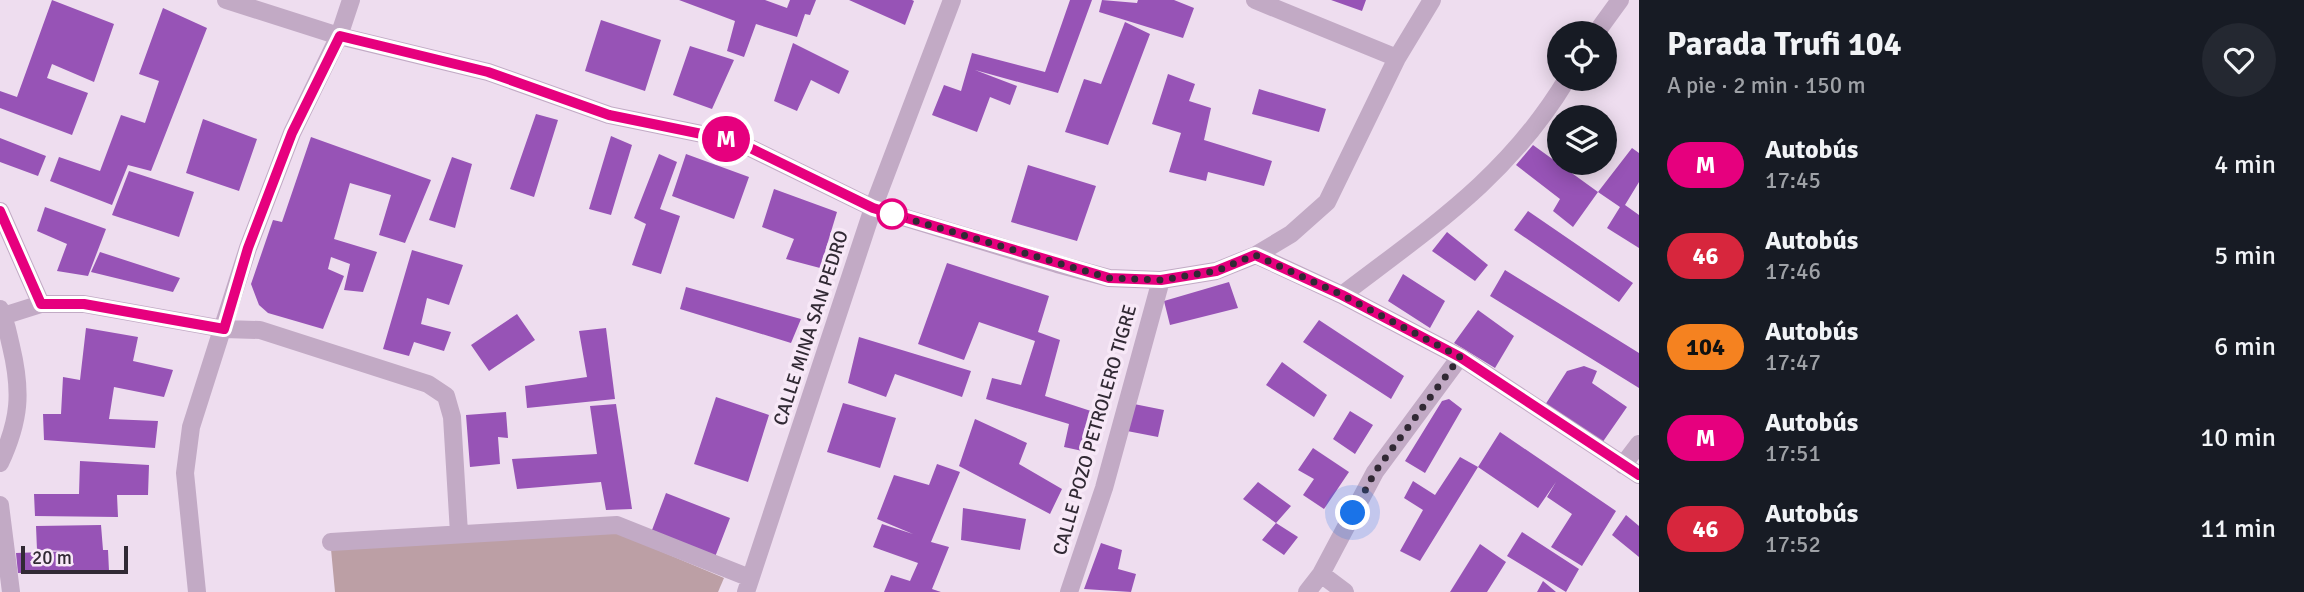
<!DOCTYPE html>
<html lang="es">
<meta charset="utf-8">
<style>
:root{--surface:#171b24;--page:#242831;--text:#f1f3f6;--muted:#9ea1a6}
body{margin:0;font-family:Signika,sans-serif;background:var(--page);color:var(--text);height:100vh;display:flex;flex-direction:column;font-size:26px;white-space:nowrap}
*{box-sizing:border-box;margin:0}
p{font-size:23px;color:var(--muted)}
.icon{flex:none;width:38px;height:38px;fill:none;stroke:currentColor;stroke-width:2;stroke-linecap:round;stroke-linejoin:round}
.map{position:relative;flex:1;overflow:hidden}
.sheet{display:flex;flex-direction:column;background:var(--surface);width:665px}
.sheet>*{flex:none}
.badge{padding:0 14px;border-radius:23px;font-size:24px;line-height:46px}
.tools{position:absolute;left:1547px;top:21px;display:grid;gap:14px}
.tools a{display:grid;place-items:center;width:70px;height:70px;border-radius:50%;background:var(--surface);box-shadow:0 4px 18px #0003;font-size:35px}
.scale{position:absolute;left:21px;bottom:18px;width:107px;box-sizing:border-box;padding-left:7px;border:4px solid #312934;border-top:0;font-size:19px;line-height:24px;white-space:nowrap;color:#312934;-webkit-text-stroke:5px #f7e8f7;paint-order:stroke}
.you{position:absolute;width:35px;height:35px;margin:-18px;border:5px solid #fff;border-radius:50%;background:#1a73e8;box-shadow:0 0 0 10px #1a73e833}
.map>.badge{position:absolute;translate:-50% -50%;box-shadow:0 0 0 4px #fff}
.round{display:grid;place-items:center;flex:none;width:74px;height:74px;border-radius:37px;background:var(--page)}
.headline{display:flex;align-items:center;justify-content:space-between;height:119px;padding:0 28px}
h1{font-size:33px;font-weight:800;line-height:52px}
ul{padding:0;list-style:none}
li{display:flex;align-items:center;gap:21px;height:91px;padding:0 28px}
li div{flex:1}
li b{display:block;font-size:26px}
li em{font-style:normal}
li .badge{min-width:77px;font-weight:700;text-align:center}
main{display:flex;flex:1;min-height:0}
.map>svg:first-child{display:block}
</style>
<main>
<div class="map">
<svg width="1639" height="592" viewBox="0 0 1639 592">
<rect width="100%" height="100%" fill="#eeddef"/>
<!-- green -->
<path fill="#bc9fa5" d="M 615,532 L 724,578 L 718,592 L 335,592 L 331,549 Z"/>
<!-- building -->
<path fill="#9753b6" d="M 52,0 L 114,24 L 94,82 L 52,64 L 47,78 L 88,93 L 72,135 L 0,108 L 0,91 L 17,97 Z
M 679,0 L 765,0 L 787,8 L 790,0 L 816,0 L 810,15 L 805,14 L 797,37 L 756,24 L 744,57 L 727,51 L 735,21 Z
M 849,0 L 912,0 L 914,1 L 905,25 Z
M 1070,0 L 1092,0 L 1058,93 L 975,70 L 1017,86 L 1010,105 L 990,97 L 977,132 L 932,115 L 944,85 L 961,91 L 972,53 L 1045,72 Z
M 1102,0 L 1137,3 L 1138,0 L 1174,0 L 1194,8 L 1183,38 L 1099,12 Z
M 1331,0 L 1366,0 L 1362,11 Z
M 163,8 L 207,28 L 151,171 L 128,165 L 112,205 L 50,181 L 59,157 L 100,171 L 121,115 L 145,123 L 159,81 L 139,74 Z
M 601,20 L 661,40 L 645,91 L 585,71 Z
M 1125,22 L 1150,34 L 1108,145 L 1065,132 L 1084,79 L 1101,84 Z
M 793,43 L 849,71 L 839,94 L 811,80 L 797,111 L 774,101 Z
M 690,46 L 734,60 L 712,109 L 673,95 Z
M 1168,74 L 1195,84 L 1189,101 L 1211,108 L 1204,140 L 1272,161 L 1264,186 L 1208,172 L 1206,181 L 1169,172 L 1181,133 L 1152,124 Z
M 1259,89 L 1326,109 L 1319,132 L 1252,114 Z
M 536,114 L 558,120 L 534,197 L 510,189 Z
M 203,119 L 257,139 L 239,191 L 186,173 Z
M 611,136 L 632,145 L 611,215 L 589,209 Z
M 311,137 L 431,180 L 405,243 L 379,235 L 391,195 L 350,183 L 334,239 L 377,252 L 363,292 L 344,290 L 350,264 L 331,257 L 328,269 L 344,276 L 323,329 L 268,313 L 259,305 L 251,284 L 273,220 L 282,222 Z
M 0,138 L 46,156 L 38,176 L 0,162 Z
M 1533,145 L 1598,192 L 1573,227 L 1553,211 L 1560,199 L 1516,165 Z
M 1632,148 L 1639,153 L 1639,182 L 1625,205 L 1639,215 L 1639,248 L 1607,228 L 1620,207 L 1598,192 Z
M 659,154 L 677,162 L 660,209 L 680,216 L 661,274 L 632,265 L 646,224 L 634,218 Z
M 686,154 L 749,177 L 734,219 L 672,196 Z
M 452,157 L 472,164 L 455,228 L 429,220 Z
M 1028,165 L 1096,186 L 1077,241 L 1011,222 Z
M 129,171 L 194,192 L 179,237 L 112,215 Z
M 774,189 L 837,212 L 820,268 L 786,259 L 794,239 L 762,227 Z
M 45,207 L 106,229 L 88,276 L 57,271 L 67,244 L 37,231 Z
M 1528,211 L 1633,283 L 1619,302 L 1514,230 Z
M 1447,232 L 1488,265 L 1475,281 L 1432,251 Z
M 412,250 L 463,265 L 449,305 L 427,298 L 421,324 L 451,332 L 444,351 L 414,342 L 409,356 L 383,349 Z
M 100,252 L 180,278 L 173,292 L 91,272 Z
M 947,263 L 1049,296 L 1038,332 L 1060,340 L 1045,396 L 1097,413 L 1087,452 L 1064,447 L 1069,424 L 986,399 L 992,378 L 1021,385 L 1035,341 L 979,322 L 964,360 L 918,344 Z
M 1505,270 L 1639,353 L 1639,388 L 1490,296 Z
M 1403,274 L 1445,301 L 1430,328 L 1388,301 Z
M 1229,282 L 1238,308 L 1170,325 L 1164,301 Z
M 686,287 L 801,319 L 791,343 L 680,309 Z
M 1478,310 L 1514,336 L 1495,368 L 1454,343 Z
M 517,314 L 535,340 L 489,371 L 471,345 Z
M 1319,320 L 1404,376 L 1391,399 L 1303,342 Z
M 86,328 L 138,337 L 133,361 L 173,370 L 164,397 L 114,387 L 109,419 L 158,421 L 155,448 L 44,440 L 43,414 L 61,414 L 63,377 L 80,380 Z
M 606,328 L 615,399 L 527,408 L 525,386 L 587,377 L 579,331 Z
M 859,337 L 971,371 L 962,397 L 895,374 L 886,397 L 848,383 Z
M 1282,362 L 1327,395 L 1314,417 L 1266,385 Z
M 1584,366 L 1597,371 L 1592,383 L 1627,407 L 1602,443 L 1545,405 L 1567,371 Z
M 716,397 L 769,415 L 748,482 L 694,464 Z
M 1449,399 L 1462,409 L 1425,473 L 1405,461 L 1442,401 Z
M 843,403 L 896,418 L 880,468 L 827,452 Z
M 616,404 L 632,509 L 606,510 L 601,482 L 517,489 L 512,459 L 597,454 L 590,406 Z
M 1134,404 L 1164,410 L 1158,437 L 1127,431 Z
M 1350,411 L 1373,425 L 1355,454 L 1333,439 Z
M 506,412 L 508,438 L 498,437 L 500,464 L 470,467 L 466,415 Z
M 975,419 L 1027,443 L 1019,464 L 1062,489 L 1050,514 L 959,466 Z
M 1500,432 L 1616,511 L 1582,566 L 1551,547 L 1572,514 L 1547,497 L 1556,482 L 1538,508 L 1478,467 Z
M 1313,448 L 1349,472 L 1324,509 L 1303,495 L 1314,479 L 1298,470 Z
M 1460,457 L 1478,467 L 1420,561 L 1400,551 L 1423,510 L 1404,498 L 1413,481 L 1435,495 Z
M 80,461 L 149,465 L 148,495 L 117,495 L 118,517 L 35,516 L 34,494 L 79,494 Z
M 937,464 L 960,472 L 931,542 L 949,547 L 932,589 L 941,592 L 884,592 L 891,575 L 910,581 L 918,563 L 873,547 L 882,524 L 913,534 L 877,519 L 894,475 L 929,485 Z
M 1258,482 L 1291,506 L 1276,523 L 1243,499 Z
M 666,493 L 730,518 L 715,557 L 652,530 Z
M 963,508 L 1026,519 L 1020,550 L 961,540 Z
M 1626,515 L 1639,526 L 1639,557 L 1612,535 Z
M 1276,523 L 1298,537 L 1284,555 L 1262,540 Z
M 101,525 L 103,550 L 108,550 L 109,571 L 18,573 L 16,553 L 73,551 L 37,550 L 36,526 Z
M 1522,532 L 1579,569 L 1566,592 L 1507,556 Z
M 1101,543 L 1122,550 L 1118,569 L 1136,574 L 1131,592 L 1084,589 Z
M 1480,544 L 1506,562 L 1487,592 L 1450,592 Z
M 1543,581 L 1556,592 L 1537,592 Z"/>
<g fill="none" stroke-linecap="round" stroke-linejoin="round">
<!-- minor -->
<path stroke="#c2aac5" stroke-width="18" d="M 226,0 L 339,36 L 488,72 L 609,115 L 736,141 L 873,208 L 1057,264 L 1109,278 L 1161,280 L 1216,271 L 1256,255 L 1291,234 L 1327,202 L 1397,58 L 1432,0
M 1255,0 L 1397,58
M 1596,33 L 1620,0
M 0,211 L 41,304
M 1256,255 L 1342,295 L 1460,357 L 1639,475
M 1342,295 C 1431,227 1508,177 1567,79
M 0,309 C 6,320 8,334 11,346 C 22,392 20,420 0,463
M 3,316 L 41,304 L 84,304 L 224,329 L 260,330 L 428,384 L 446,396 L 452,417 L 459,533
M 1623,465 L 1639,444
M 0,505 L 11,592
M 331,542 L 617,525 L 750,578
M 1321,574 L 1345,592
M 197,592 L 185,473 L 191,427 L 248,248 L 292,133 L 339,36 L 351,0
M 746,592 L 873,208 L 952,0
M 1069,592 L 1104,488 L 1161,280
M 1307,592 L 1321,574 L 1375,472 L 1460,357"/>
</g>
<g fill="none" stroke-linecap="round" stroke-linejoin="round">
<!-- line casing -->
<g stroke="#fff" stroke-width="16">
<path id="line" d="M 0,211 L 41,304 L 84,304 L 224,329 L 248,248 L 292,133 L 340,36 L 488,72 L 609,115 L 736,141 L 873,208 L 1109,278 L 1161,280 L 1216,271 L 1255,255 L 1342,295 L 1460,357 L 1639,475"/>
</g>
<!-- line -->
<use href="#line" stroke="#e6007e" stroke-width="10"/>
<!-- walk -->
<path stroke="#312934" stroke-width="7" stroke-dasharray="0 12.6" d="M 892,214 L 1109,278 L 1161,280 L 1216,271 L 1255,255 L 1342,295 L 1460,357 L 1375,472 L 1353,513"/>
</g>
<!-- markers -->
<circle fill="#fff" stroke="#e6007e" stroke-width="3.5" cx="892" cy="214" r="14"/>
<g text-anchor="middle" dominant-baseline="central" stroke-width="7" stroke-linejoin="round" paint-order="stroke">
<!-- street labels -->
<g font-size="19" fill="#312934" stroke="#f7e8f7">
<text transform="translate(811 328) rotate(-72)">CALLE MINA SAN PEDRO</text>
<text transform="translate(1095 430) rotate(-74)">CALLE POZO PETROLERO TIGRE</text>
</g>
</g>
</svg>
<div class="tools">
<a><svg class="icon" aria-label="locate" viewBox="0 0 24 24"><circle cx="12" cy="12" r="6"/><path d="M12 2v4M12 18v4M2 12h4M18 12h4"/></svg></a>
<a><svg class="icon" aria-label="layers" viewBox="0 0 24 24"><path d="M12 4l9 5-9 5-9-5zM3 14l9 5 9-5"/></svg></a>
</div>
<div class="scale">20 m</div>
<div class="you" style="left:1353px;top:513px"></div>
<b class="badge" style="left:726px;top:139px;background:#e6007e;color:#fff">M</b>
</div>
<section class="sheet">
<div class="headline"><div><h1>Parada Trufi 104</h1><p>A pie · 2 min · 150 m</p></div><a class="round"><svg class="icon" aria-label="heart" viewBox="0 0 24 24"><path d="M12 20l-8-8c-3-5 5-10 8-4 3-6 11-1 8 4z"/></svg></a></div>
<ul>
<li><span class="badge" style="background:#e6007e;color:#fff">M</span><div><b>Autobús</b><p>17:45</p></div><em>4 min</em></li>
<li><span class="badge" style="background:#d7263d;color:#fff">46</span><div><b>Autobús</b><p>17:46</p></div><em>5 min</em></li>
<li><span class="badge" style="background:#f58220;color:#111">104</span><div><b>Autobús</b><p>17:47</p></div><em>6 min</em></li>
<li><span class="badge" style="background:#e6007e;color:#fff">M</span><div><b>Autobús</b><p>17:51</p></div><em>10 min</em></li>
<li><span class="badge" style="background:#d7263d;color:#fff">46</span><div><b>Autobús</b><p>17:52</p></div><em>11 min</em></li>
</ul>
</section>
</main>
